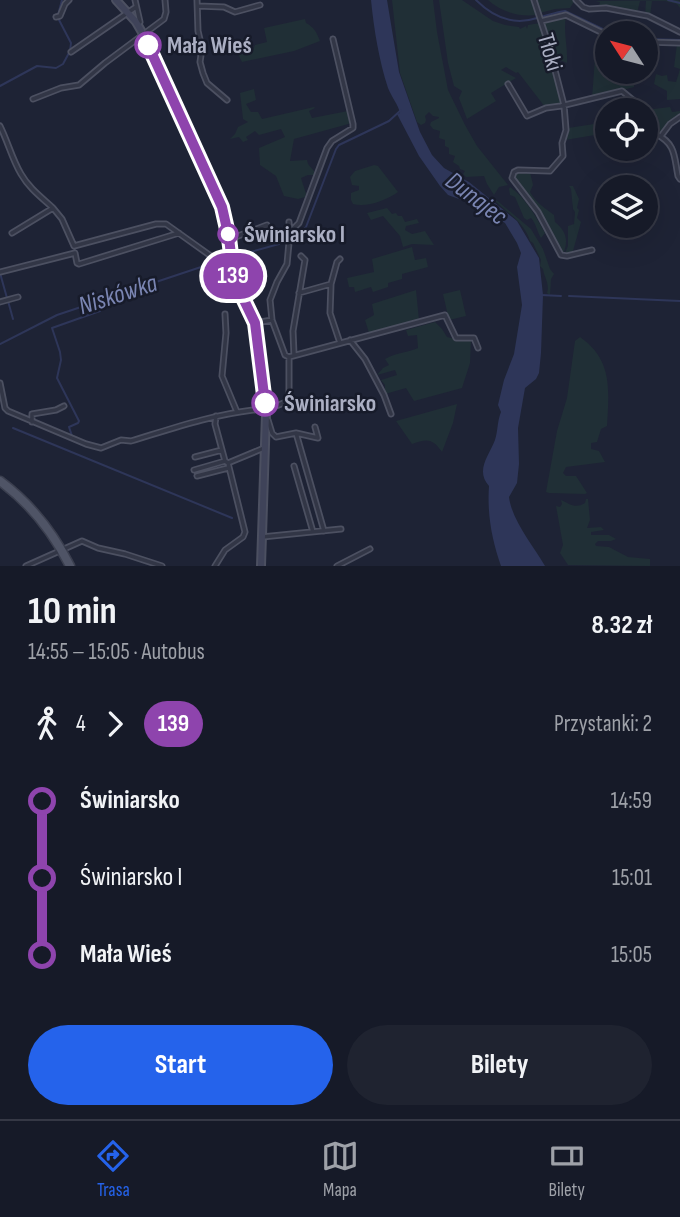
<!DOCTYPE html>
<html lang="pl">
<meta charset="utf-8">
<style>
:root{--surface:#161a28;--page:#1f2330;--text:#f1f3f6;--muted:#9ea1a8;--line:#353845;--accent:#2563eb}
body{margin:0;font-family:"Sofia Sans Condensed",sans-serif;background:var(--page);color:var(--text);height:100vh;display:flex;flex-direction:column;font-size:26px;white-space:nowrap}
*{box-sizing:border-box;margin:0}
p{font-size:23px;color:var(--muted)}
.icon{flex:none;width:38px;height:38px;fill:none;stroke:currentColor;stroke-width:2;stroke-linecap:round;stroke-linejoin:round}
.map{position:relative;height:566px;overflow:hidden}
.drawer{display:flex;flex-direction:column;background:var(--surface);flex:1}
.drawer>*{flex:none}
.badge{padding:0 14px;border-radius:23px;font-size:24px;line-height:46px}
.needle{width:46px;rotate:306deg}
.tools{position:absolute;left:595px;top:21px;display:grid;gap:14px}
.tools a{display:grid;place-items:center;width:63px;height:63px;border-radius:50%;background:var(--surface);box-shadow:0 7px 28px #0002,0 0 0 2px var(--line);font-size:35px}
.map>.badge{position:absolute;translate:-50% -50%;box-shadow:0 0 0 4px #fff}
.legs{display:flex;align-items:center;gap:10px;height:77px;padding:0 28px;font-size:23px}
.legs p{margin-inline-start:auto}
.headline{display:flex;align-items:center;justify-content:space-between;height:119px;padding:0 28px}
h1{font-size:38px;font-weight:700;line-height:52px}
.primary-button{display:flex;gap:14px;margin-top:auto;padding:14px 28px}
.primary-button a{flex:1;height:80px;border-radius:42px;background:var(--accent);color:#fff;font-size:28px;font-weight:700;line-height:80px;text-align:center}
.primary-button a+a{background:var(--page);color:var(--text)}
ul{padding:0 28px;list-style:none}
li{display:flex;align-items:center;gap:24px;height:77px;font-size:26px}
li i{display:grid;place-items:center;width:10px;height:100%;margin:0 9px;background:currentColor}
li i::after{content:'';width:18px;height:18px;margin:-9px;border:5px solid;border-radius:50%;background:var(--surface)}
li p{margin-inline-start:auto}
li:first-child i{background:linear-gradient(#0000 50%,currentColor 0)}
li:last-child i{background:linear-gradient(currentColor 50%,#0000 0)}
.tabs{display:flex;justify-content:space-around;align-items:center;height:98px;border-top:2px solid var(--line);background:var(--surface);font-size:19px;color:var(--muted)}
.tabs a{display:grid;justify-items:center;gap:4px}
.tabs .current{color:var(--accent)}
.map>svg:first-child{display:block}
</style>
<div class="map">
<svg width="680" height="566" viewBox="0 0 680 566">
<rect width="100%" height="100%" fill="#1e2335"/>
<!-- green -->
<path fill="#202f36" d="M 392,0 L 433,0 L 437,32 L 448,90 L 465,125 L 477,146 L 508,185 L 499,187 L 494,195 L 487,184 L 484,176 L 466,177 L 463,174 L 465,171 L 460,169 L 459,166 L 453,162 L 455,156 L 449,154 L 449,148 L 445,146 L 445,140 L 439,138 L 440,131 L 433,129 L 430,125 L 431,122 L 439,118 L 439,117 L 433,116 L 429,112 L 425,116 L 426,120 L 425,123 L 421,125 L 417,122 L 400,73 Z
M 439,0 L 462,0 L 493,21 L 505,25 L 519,27 L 520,29 L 526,26 L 527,29 L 528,25 L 540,23 L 547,44 L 563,104 L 545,107 L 518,72 L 516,73 L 506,67 L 501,70 L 516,78 L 491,93 L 496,101 L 467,119 L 459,98 L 462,91 L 454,86 L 448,63 Z
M 488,0 L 532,0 L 537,15 C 519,17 501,12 488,0 Z
M 535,0 L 575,0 L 570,8 L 555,9 L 540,13 Z
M 677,0 L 680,1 L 680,8 L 677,4 L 665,1 L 652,1 L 650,16 L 645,15 L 646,1 L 640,1 L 637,13 L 599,6 L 600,2 L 595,1 Z
M 566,16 C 563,32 568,47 567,63 L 553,57 L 544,22 Z
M 305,19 L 306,23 C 314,27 317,33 320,41 L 294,51 L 242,62 L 238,54 L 227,44 L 243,39 L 253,50 L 255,45 L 267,42 L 264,28 Z
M 599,33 L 607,37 L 607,72 L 635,72 L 634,87 L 592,98 L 596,44 Z
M 677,44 L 680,44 L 680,99 L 667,100 L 667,91 L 654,84 L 656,74 L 662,76 L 667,75 L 668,81 L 676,82 L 680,69 L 674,67 Z
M 254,89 L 256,100 L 246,104 L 251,112 L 258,112 L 262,119 L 314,107 L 315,108 L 309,111 L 312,118 L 348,111 L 352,123 L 294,139 L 290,161 L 307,160 L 308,164 L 314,171 L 314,175 L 308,175 L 301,178 L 306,194 L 305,197 L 298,199 L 284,196 L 276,176 L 260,165 L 259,148 L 285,137 L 281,129 L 259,135 L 255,131 L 246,137 L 248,140 L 243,142 L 239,137 L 230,139 L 235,134 L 238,127 L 248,122 L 243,119 L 240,93 Z
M 670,107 L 672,112 L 680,111 L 680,116 L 661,135 L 659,135 L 656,132 L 646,110 Z
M 607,122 L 607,133 L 565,140 L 568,128 Z
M 374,165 L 378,166 L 398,192 C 387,200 366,208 353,204 L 351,200 L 351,193 L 359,190 L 359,186 L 352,185 L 350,177 L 355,171 Z
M 517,171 L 530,172 L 533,185 L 530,192 C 536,203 545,208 554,215 L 555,222 C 566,231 569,240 563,255 L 544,220 L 514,181 L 513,175 Z
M 569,186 L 573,186 L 579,199 L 577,208 L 579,210 L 577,218 L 581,222 L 573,251 L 564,255 L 568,246 L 568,226 L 574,224 L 575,212 L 573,209 L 571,189 Z
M 510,187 C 526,198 536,217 545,233 L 541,238 C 537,232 536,223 531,218 L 527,220 L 524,218 L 515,197 L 510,195 L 509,189 Z
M 491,197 L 494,198 L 531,229 L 543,249 L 550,269 L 554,274 L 551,279 L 550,295 L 547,293 C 550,284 544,277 543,269 L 540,266 L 541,260 L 533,243 L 530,241 C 525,222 504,211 491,197 Z
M 387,208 L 392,214 L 396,213 L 398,216 L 402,216 L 405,222 L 417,219 L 419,223 L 406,226 L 405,230 L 412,234 L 425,231 L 434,245 L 412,244 L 403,247 L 400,236 L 383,216 L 371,220 L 367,213 Z
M 412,247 L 415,260 L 426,258 L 428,267 L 402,274 L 402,279 L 388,283 L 388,287 L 373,292 L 371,287 L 355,292 L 354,287 L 349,287 L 347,278 L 374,272 L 372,259 Z
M 416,290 L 419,320 L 369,333 L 365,320 L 374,315 L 372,304 Z
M 460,290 L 466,316 L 449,320 L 443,294 Z
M 435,322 L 442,329 L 447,337 L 463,341 L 471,340 L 470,363 L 462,388 L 414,401 L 406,388 L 385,394 L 385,385 L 381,380 L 397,375 L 395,370 L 377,375 L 383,368 L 389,365 L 385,359 C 397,352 408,353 418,348 L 417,335 L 408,336 L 406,330 Z
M 580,337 C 613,360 609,390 607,426 L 601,429 L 597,442 L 591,443 L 591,449 L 599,451 L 605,462 L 566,467 L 563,473 L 566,476 L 576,476 L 587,493 L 585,494 L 549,493 L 546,492 L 557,431 L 567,398 L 575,341 Z
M 457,404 L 453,423 L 442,452 C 432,438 427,439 412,444 L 396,421 Z
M 586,499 L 588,499 L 590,520 L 587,528 L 601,527 L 604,530 L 591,532 L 591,535 L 609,535 L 616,539 L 611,541 L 598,541 L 595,544 L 596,546 L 609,547 L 628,557 L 650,559 L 650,566 L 568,565 L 560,553 L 563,545 L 556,506 L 560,507 L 562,504 L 561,500 C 570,504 575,509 585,503 Z"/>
<!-- water -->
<path fill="#2e3659" d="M 371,0 L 387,0 L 399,72 L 420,132 L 432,155 L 444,168 L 469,182 L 517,221 L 539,258 L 543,295 L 541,353 L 539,373 L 536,379 L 525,388 L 518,428 L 519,464 L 517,483 L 509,497 C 512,521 533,545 545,566 L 501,566 C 492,540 487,515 489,486 C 475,470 489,456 495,440 C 498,431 497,422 501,412 L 498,405 L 504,380 L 514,354 L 522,305 L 517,267 L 521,253 L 517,243 L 505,223 L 478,206 L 448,195 L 440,186 L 419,156 L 397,114 L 400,113 C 398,104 392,98 388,88 C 379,60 374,30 371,0 Z"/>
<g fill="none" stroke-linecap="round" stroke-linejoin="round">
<!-- stream -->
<path stroke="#2e3659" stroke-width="2" d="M 476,0 C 493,17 513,26 537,18 C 547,16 555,12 565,11 L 611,33
M 668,0 L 680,3
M 58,15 L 62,0
M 646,39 L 680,40
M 0,86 L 37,66 L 56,68 L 63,64 L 70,51 L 71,43 L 58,18
M 292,241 L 306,227 L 336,149 L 339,145 L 389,121 L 401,110
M 233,257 L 279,244
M 0,273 L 7,298
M 541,295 L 561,296
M 569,296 L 680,301
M 8,301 L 13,319
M 0,344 L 57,315 L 228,258
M 13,428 L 232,518
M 72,436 L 69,427 L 78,423 L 79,421 L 57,378 L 61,360 L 60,352 L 52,328 L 100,311 L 101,307 L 139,293 L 139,289"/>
<!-- street casing -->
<g stroke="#4c5061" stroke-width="7">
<path id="street" d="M 135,0 L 140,22
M 197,0 L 198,31 L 202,48 L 200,62 L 203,73 L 207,83 L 227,100
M 534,0 L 548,43 L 564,105 L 566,130 L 562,143 L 563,156 L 550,171 L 518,170 L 514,172 L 512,178 L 538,212 L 561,255 L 567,256 L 592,250
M 576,0 L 583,7 L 589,9 L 606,8 L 648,16 L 680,32
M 198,6 L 224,7 L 235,12 L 260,5
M 56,17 L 60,16 L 65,4 L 69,0
M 541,21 L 566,15 L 607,35
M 646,42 L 680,43
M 71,52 L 136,7
M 508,84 L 527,116 L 546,108 L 561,106 L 622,91 L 645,110
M 33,99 L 61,88 L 79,85 L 105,63 L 164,19 L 166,12 L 165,0
M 646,111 L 650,117 L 656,134 C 676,144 674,156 678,176 L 680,179
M 0,126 C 8,142 12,159 21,174 C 29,188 41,197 53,208 L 12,233
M 661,136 L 670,124 L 680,117
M 53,208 L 62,219 L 74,246 L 156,224 L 166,224 L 215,259 L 231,254
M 289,222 L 290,232
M 230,239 L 267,225
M 0,272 L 75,253 L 77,263 L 79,264 L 179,233
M 331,284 L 330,313 L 340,343
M 299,293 L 331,284 L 337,262 L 340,259
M 0,302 L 18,297
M 225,314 L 226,333 L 222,376 L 237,412
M 255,323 L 272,320
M 350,340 L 365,359 L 384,395 L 391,414
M 294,355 L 293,331 L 305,260 L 301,256
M 289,357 L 285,355 L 272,320 L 270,300 L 277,282 L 287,264 L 290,232 L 299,223 L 327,148 L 332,141 L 353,128 L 353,124 L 333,39
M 0,383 L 5,408 L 8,411 L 86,444 L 101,448 L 121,440 L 131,441 C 171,429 211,415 253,410 C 264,409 281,407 289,399 L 289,357 L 445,315 L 456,338 L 474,338 L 478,348
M 268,420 L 272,433 L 276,437 L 296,433 L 318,438 L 315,427
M 32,422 L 32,414 L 56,410 L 64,406
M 296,433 L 324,531
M 195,457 L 222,450
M 228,463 L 264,448
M 294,466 L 313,532
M 194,470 L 225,461
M 197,476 L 228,468
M 262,537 L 341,529
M 26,566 L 82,541 L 98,548 L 125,554 L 162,566
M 215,566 L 225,550 L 243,537 L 245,532 L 228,463 L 225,461 L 215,424 L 216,416
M 337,566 L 370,549"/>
</g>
<!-- secondary casing -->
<g stroke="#4c5061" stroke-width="10">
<path id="secondary" d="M 116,0 L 136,22 L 143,34 L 218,199 L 227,227 L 234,279 L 252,313 L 258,336 L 259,360 L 266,414 L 261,566"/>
</g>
<!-- primary casing -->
<g stroke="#3b3f4f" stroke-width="11">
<path id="primary" d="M 0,481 C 31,504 53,532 70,566"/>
</g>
<!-- street -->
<use href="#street" stroke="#323646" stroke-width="3.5"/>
<!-- secondary -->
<use href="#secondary" stroke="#3f4359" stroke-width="6"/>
<!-- primary -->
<use href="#primary" stroke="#4f5466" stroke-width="8"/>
</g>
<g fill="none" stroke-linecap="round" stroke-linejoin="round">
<!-- line-1 casing -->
<g stroke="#fff" stroke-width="16">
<path id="line-1" d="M 148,45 L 222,207 L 229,238 L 234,279 L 255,323 L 265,403"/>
</g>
<!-- line-1 -->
<use href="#line-1" stroke="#8e44ad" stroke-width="10"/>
</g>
<!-- markers -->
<g fill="#fff" stroke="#8e44ad" stroke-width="3.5">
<circle cx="148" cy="45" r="12"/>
<circle cx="228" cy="234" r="9"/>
<circle cx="265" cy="403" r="12"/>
</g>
<g text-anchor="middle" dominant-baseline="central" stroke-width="5" stroke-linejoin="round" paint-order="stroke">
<!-- stop labels -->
<g font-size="24" font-weight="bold" fill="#abafc3" stroke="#171b2a" text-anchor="start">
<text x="167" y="45">Mała Wieś</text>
<text x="244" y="234">Świniarsko I</text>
<text x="284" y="403">Świniarsko</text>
</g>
<!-- street labels -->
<g font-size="24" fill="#abafc3" stroke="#171b2a">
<text transform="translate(550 52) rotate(74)">Tłoki</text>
</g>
<!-- water labels -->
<g font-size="26" font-style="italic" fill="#7a85b2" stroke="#171b2a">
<text transform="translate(476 199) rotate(37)">Dunajec</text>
<text transform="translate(118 295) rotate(-18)">Niskówka</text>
</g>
</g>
</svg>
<div class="tools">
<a><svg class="needle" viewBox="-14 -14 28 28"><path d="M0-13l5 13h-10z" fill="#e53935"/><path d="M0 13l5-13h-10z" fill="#9ea1a8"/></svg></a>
<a><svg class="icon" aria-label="locate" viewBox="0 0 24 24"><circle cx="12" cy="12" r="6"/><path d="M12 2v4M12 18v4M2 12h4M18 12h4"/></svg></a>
<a><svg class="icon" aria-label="layers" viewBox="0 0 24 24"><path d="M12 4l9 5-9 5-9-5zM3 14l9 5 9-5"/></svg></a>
</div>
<b class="badge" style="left:233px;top:276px;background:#8e44ad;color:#fff">139</b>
</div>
<section class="drawer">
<div class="headline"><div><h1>10 min</h1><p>14:55 – 15:05 · Autobus</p></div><b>8.32 zł</b></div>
<div class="legs"><svg class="icon" aria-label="walk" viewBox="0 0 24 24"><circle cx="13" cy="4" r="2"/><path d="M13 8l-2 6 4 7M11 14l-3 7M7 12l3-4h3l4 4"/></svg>4<svg class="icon" aria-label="forward" viewBox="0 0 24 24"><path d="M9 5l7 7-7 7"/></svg><b class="badge" style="background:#8e44ad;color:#fff">139</b><p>Przystanki: 2</p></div>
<ul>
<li><i style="color:#8e44ad"></i><b>Świniarsko</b><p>14:59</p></li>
<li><i style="color:#8e44ad"></i><span>Świniarsko I</span><p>15:01</p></li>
<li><i style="color:#8e44ad"></i><b>Mała Wieś</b><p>15:05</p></li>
</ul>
<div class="primary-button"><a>Start</a><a>Bilety</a></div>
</section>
<nav class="tabs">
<a class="current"><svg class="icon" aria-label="directions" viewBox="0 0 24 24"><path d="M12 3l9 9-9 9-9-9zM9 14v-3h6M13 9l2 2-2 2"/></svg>Trasa</a>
<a><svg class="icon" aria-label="map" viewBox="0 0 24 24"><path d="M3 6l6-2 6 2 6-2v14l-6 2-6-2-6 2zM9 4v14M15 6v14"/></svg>Mapa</a>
<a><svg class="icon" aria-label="tickets" viewBox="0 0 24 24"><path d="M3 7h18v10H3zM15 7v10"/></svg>Bilety</a>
</nav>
